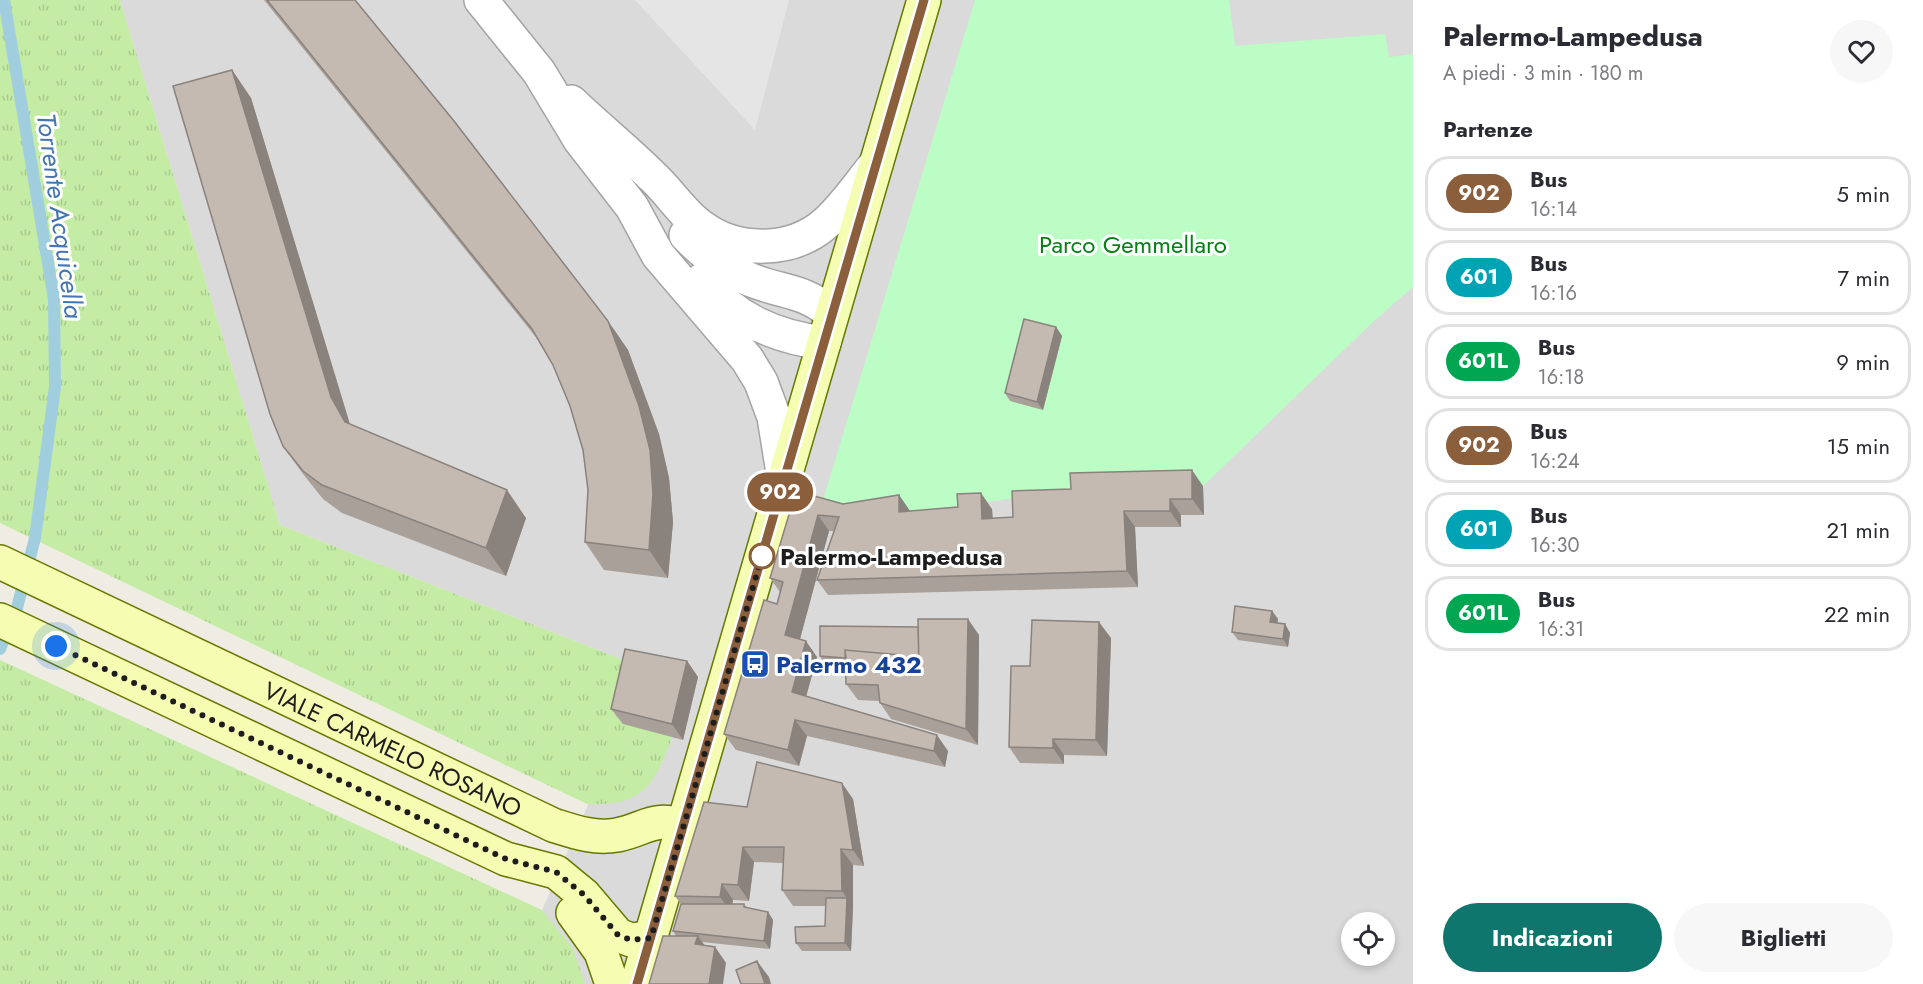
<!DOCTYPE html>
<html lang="it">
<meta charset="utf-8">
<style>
:root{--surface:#fff;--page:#f7f7f7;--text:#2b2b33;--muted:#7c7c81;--line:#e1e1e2;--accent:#0f766e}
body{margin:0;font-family:Jost,sans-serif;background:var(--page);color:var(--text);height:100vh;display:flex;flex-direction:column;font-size:22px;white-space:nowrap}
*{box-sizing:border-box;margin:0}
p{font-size:20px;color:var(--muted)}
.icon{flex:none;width:33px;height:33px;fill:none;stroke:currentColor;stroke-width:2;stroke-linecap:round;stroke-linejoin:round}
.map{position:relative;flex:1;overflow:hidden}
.drawer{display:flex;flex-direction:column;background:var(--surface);width:510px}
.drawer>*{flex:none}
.badge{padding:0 12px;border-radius:20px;font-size:21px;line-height:39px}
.controls{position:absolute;left:1341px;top:912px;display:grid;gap:12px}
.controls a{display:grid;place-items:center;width:54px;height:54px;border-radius:50%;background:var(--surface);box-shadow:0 3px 9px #0003;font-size:30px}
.you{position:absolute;width:30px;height:30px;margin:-15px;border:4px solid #fff;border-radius:50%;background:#1a73e8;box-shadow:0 0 0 9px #1a73e833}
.map>.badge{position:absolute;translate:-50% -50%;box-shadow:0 0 0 3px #fff}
h2{padding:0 30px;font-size:22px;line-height:54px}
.round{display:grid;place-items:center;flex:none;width:63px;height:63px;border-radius:32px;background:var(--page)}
.summary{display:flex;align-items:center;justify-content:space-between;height:102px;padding:0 30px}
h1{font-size:28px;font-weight:700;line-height:45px}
.cta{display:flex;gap:12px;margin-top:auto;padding:12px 30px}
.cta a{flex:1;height:69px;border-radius:36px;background:var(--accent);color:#fff;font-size:24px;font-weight:700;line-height:69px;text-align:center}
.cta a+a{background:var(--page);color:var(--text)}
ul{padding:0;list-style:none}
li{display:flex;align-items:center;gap:18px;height:75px;margin:0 12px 9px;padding:0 18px;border:3px solid var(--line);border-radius:24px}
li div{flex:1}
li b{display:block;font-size:22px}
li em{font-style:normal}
li .badge{min-width:66px;font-weight:700;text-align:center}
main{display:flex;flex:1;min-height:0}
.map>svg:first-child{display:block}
</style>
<main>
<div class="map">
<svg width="1413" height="984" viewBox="0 0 1413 984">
<defs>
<pattern id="grass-tufts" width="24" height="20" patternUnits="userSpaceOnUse" patternTransform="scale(1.5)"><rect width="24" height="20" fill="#c4eca5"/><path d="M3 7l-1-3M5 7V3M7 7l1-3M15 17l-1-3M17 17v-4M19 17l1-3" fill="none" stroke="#a8ca8e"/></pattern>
</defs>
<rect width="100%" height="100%" fill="#efece3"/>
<!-- residential -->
<path fill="#dbdada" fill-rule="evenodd" d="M 120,0 L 1413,0 L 1413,984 L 510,984 L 623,724 L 636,665 L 280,525 ZM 1352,922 L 1384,922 L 1384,956 L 1352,956 Z"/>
<!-- grass -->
<path fill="url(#grass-tufts)" d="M 0,0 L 120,0 L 280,525 L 636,665 L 672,737 C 655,785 642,807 587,804 L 0,523 Z
M 0,660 L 542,910 L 573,949 L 585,984 L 0,984 Z"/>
<!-- park -->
<path fill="#bcfcc5" d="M 975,0 L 1229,0 L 1235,46 L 1385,34 L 1389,57 L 1413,54 L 1413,287 L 1374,321 L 1203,486 L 1082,489 L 868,518 L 820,510 Z"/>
<!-- parking -->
<path fill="#e5e5e5" d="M 635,0 L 789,0 L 755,130 Z"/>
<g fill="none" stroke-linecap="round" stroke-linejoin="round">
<!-- stream -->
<path stroke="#a0cedf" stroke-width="12" d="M 0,649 L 17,608 L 35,538 L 55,387 L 54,299 L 4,0"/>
<!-- street casing -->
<g stroke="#a4a4a4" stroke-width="36">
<path id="street" d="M 481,0 L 539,72 L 580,140 L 632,207 L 658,255 L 747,359 L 761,382 L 774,417 L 784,479
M 571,102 C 597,127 626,150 652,176 C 670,192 682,214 703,228 C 738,253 792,253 826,223 C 845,206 860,183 876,164
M 686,235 C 704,254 726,270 751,280 C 784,293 801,289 832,313
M 702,280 C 734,319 775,337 824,343"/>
</g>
<!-- secondary casing -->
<g stroke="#657900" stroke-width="36">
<g id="secondary">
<path id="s1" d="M 0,562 L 553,825 C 575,832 594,839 617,835 C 647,829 651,816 684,826"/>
<path d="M 0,620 L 506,859 L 556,872 L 584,895 L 618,935 L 631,940 L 651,938"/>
<path d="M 573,913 L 601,952 L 612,984"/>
<path d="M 637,984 L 924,0"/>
</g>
</g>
<!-- street -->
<use href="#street" stroke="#fff" stroke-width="33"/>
<!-- secondary -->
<use href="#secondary" stroke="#f5fdb3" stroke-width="33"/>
</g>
<!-- wall -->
<path fill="#a9a099" d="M 264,0 L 355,0 L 608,321 L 628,350 L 659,434 L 669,478 L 673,522 L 668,578 L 604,570 L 585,542 L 588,490 L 583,450 L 570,406 L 553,365 L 539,341 Z
M 232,70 L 251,98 L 350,424 L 526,518 L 506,576 L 342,513 L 323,499 L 303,474 L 283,446 Z
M 1056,327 L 1062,336 L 1043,410 L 1010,401 L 1005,393 Z
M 1203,486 L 1204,515 L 1181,515 L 1181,527 L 1135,527 L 1138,587 L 828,595 L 817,580 L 834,531 L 829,531 L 800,639 L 817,657 L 806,696 L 948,751 L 945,767 L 807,736 L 799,766 L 736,750 L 724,734 L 777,604 L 780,592 L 770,578 L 796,491 L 843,504 L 899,495 L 910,511 L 992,509 L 993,518 L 1013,517 Z
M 1272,611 L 1278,619 L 1277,623 L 1285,624 L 1290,633 L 1288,647 L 1238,640 L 1232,632 Z
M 979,635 L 978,745 L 891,719 L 880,703 L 880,701 L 858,700 L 846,684 L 846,666 L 825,665 L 820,656 Z
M 1111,638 L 1107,756 L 1064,755 L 1064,764 L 1020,763 L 1009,747 L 1030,666 Z
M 687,661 L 698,677 L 683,740 L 623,724 L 611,709 Z
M 853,799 L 864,866 L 853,865 L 853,907 L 851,951 L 802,951 L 796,943 L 825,926 L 826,906 L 793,906 L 782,890 L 783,863 L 754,862 L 749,901 L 733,900 L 732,904 L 744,904 L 747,908 L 768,912 L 773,920 L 770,949 L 702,942 L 705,946 L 715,947 L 726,963 L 676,936 L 673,931 L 681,904 L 675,896 L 747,807 Z"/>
<!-- shaded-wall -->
<path fill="#89827d" d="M 232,70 L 251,98 L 350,425 L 345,422 L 331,397 Z
M 608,321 L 628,350 L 659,434 L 669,478 L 673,522 L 668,578 L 649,550 Z
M 1056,327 L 1062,336 L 1043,410 L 1037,402 Z
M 1192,470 L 1203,486 L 1204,515 L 1192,499 Z
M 507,490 L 526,518 L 506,576 L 486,548 Z
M 981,493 L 992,509 L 993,535 L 982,519 Z
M 899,495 L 910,511 L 910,528 L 899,512 Z
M 1170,499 L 1181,515 L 1181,527 L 1170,511 Z
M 1124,511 L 1135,527 L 1138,587 L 1127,571 Z
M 818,515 L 829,531 L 797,650 L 785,635 Z
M 1272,611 L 1278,619 L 1276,631 L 1270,622 Z
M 968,619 L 979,635 L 978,745 L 966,729 Z
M 1099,622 L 1111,638 L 1107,756 L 1096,740 Z
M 1285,624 L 1290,633 L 1288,647 L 1283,639 Z
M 806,641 L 817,657 L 803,708 L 792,692 Z
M 687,661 L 698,677 L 683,740 L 672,724 Z
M 795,720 L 807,736 L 799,766 L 788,750 Z
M 937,735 L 948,751 L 945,767 L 934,751 Z
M 1053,739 L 1064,755 L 1064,764 L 1053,748 Z
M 842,783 L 853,799 L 864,866 L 853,850 Z
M 743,847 L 754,862 L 749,901 L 738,885 Z
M 841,849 L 853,865 L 853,907 L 851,951 L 845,943 L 847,898 L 842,891 Z
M 722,884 L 733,900 L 731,912 L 720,897 Z
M 768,912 L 773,920 L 770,949 L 764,941 Z
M 698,936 L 709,952 L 695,944 Z
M 715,947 L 726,963 L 723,984 L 709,984 Z
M 757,961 L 769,977 L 771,984 L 765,984 Z"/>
<!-- building -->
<path fill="#c4bab2" stroke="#89827d" stroke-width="1.5" d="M 267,0 L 355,0 L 454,121 L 608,321 L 639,406 L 650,450 L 653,494 L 649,550 L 585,542 L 588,490 L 583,450 L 570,406 L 553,365 L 532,329 Z
M 232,70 L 331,397 L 345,422 L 507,490 L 486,548 L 322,485 L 303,471 L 283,446 L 270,414 L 173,86 Z
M 1024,319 L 1056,327 L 1037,402 L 1005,393 Z
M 1192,470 L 1192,499 L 1170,499 L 1170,511 L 1124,511 L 1127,571 L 817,580 L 839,517 L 818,515 L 785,635 L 806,641 L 792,692 L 937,735 L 934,751 L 795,720 L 788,750 L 724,734 L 764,600 L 777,604 L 783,582 L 770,578 L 796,491 L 843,504 L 899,495 L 899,512 L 958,507 L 957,494 L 981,493 L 982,519 L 1013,517 L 1012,491 L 1071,489 L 1070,473 Z
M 1235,606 L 1272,611 L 1270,622 L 1285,624 L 1283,639 L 1232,632 Z
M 918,619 L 968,619 L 966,729 L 880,703 L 878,685 L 846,684 L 845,650 L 901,655 L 919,669 Z
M 1032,620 L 1099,622 L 1096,740 L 1053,739 L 1053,748 L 1009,747 L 1011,666 L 1030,666 Z
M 820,626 L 918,627 L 919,669 L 901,655 L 845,650 L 846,658 L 820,656 Z
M 625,649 L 687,661 L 672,724 L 611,709 Z
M 757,762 L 842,783 L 853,850 L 841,849 L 842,891 L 782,890 L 784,847 L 743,847 L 738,885 L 722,884 L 720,897 L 675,896 L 704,802 L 747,807 Z
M 826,898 L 847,898 L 845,943 L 796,943 L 795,927 L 825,926 Z
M 681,904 L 744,904 L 744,907 L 768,912 L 764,941 L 673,931 Z
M 663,936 L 698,936 L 695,944 L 715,947 L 709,984 L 649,984 Z
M 757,961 L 765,984 L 741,984 L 736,970 Z"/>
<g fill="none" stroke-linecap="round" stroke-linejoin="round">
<!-- line casing -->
<g stroke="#fff" stroke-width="14">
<path id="line" d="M 637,984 L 924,0"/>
</g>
<!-- line -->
<use href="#line" stroke="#8b5e3c" stroke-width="9"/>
<!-- walk -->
<path stroke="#1d1d1d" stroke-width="6" stroke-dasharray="0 10.8" d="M 56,646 L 506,859 L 556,872 L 584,895 L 618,935 L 631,940 L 651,938 L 762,556"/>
</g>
<!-- icons -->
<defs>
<g id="bus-square" transform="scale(1.5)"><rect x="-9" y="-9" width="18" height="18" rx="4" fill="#1a4fb4" stroke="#fff"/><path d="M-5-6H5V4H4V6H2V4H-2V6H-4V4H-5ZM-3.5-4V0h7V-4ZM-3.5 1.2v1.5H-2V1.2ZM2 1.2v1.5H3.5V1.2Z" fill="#fff"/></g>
</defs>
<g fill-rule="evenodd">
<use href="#bus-square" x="755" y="664"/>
</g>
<!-- markers -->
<circle fill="#fff" stroke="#8b5e3c" stroke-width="3" cx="762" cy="556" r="12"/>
<g text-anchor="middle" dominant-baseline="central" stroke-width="6" stroke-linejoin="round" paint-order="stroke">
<!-- park labels -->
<g font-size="24" fill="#058117" stroke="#fff">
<text x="1133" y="244">Parco Gemmellaro</text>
</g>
<!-- stop labels -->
<g font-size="24" font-weight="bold" fill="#1d1d1d" stroke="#fff" text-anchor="start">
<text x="780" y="556">Palermo-Lampedusa</text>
</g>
<!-- transit labels -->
<g font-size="24" font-weight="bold" fill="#164399" stroke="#fff" text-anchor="start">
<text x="776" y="664">Palermo 432</text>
</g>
<!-- street labels -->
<g font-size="24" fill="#1d1d1d" stroke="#fff">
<text stroke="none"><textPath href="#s1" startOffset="435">VIALE CARMELO ROSANO</textPath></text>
</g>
<!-- water labels -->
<g font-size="26" font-style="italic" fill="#4575b2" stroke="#fff">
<text transform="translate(60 216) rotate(82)">Torrente Acquicella</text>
</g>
</g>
</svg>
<div class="controls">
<a><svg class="icon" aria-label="locate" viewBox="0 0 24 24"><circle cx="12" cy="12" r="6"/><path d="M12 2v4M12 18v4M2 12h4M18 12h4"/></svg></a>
</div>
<div class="you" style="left:56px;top:646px"></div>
<b class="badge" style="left:780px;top:492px;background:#8b5e3c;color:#fff">902</b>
</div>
<section class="drawer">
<div class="summary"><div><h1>Palermo-Lampedusa</h1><p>A piedi · 3 min · 180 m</p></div><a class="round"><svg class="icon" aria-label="heart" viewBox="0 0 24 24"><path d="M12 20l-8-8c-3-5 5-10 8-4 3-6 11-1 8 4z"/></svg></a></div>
<h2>Partenze</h2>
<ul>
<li><span class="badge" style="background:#8b5e3c;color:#fff">902</span><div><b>Bus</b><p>16:14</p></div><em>5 min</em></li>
<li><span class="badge" style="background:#00a3b4;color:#fff">601</span><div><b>Bus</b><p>16:16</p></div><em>7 min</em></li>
<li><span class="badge" style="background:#00a651;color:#fff">601L</span><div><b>Bus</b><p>16:18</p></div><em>9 min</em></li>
<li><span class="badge" style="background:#8b5e3c;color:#fff">902</span><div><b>Bus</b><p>16:24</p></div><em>15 min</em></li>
<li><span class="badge" style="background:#00a3b4;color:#fff">601</span><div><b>Bus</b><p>16:30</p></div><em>21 min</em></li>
<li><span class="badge" style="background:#00a651;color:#fff">601L</span><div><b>Bus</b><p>16:31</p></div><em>22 min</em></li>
</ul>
<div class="cta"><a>Indicazioni</a><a>Biglietti</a></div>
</section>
</main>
